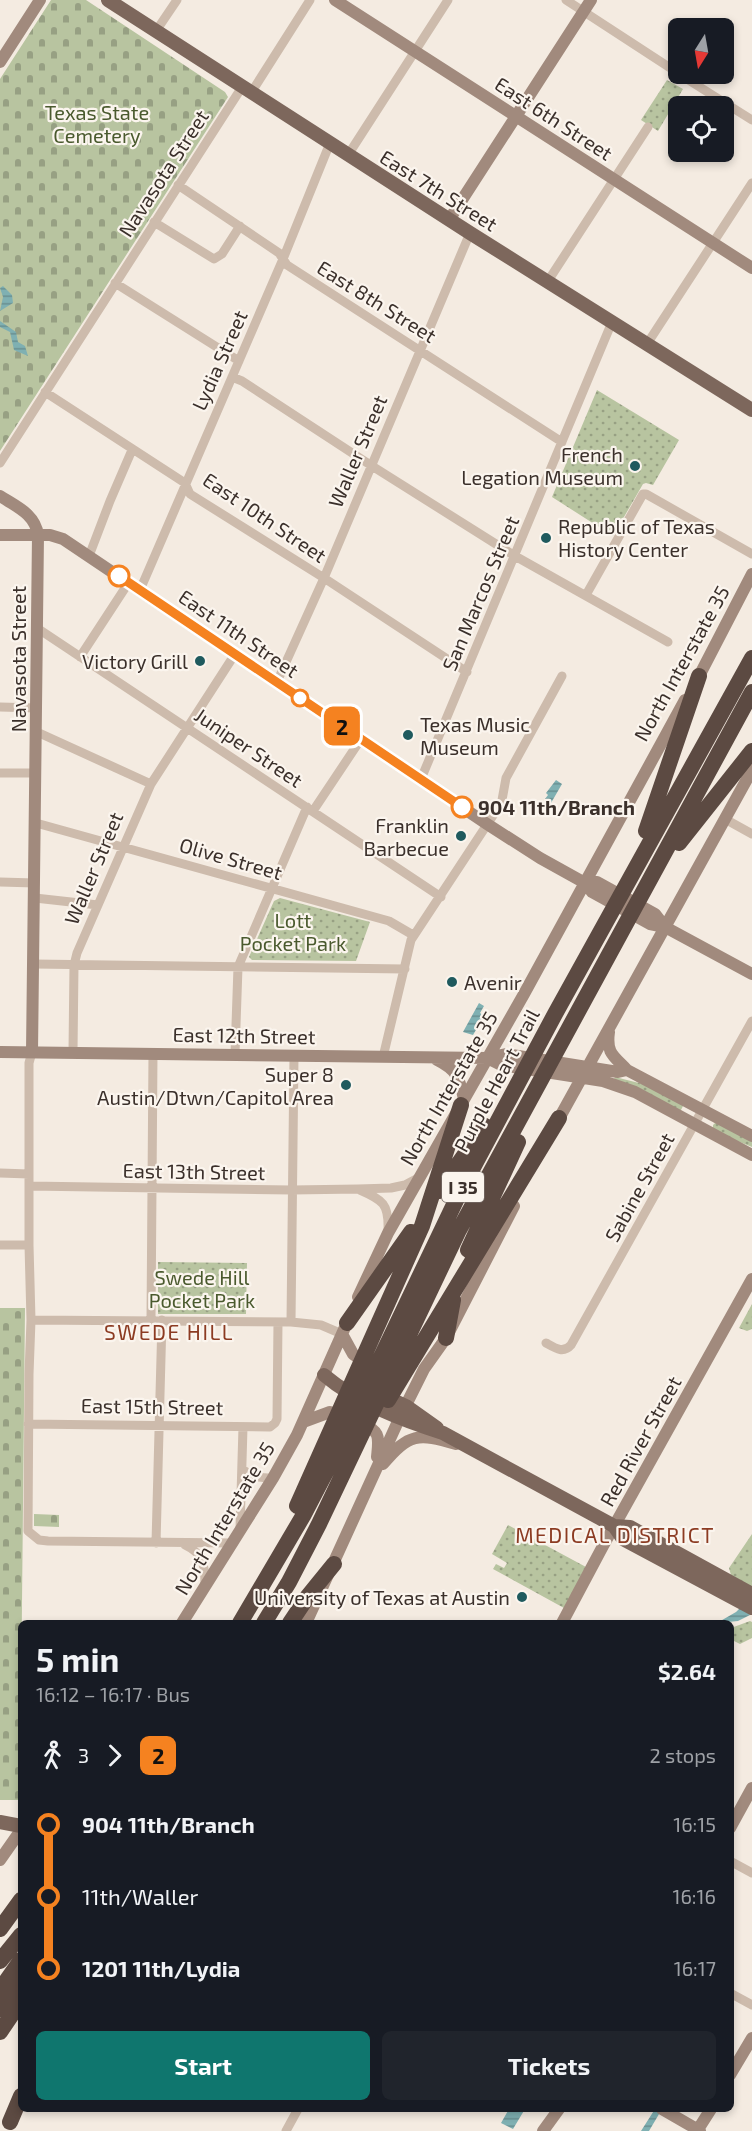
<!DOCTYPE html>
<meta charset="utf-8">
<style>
:root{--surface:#171b24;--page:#20242c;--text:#f1f3f6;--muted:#9ea1a6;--accent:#0f766e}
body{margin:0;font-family:"Exo 2",sans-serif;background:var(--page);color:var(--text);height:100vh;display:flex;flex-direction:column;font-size:22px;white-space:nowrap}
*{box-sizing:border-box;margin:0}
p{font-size:20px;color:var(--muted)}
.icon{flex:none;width:33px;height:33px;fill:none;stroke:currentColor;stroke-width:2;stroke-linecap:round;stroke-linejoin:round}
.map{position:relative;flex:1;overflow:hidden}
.drawer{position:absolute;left:18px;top:1620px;width:716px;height:492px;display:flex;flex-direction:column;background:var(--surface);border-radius:9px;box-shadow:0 3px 9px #0003}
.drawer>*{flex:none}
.badge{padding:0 12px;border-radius:9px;font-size:21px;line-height:39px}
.needle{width:39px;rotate:191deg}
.controls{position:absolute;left:668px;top:18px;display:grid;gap:12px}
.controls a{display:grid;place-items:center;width:66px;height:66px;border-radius:9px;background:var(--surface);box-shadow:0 3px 9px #0003;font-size:30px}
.map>.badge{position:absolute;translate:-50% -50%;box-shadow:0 0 0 3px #fff}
.legs{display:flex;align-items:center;gap:9px;height:66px;padding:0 18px;font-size:20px}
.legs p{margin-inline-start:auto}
.summary{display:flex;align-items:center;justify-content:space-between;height:102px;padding:0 18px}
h1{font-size:33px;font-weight:700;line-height:45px}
.action{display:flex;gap:12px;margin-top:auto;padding:12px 18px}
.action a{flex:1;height:69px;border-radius:9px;background:var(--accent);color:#fff;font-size:24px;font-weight:700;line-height:69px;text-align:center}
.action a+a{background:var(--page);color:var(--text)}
ul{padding:0 18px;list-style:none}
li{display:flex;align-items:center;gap:21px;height:72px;font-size:22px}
li i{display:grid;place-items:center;width:9px;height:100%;margin:0 8px;background:currentColor}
li i::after{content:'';width:15px;height:15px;margin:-8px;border:4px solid;border-radius:50%;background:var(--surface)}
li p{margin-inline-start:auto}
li:first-child i{background:linear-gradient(#0000 50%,currentColor 0)}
li:last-child i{background:linear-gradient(currentColor 50%,#0000 0)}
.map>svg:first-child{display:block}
</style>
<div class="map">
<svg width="752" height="2131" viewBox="0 0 752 2131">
<defs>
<pattern id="grass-dots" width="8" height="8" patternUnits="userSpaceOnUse" patternTransform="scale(1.5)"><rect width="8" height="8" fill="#b8c4a0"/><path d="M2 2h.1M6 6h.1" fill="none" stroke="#97a083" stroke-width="1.8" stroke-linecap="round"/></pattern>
<pattern id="cemetery-stones" width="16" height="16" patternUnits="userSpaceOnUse" patternTransform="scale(1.5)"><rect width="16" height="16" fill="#b8c4a0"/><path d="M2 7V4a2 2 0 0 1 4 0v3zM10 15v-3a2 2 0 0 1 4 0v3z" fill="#97a083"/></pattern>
<pattern id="water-rules" width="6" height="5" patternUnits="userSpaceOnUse" patternTransform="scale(1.5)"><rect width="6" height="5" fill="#7fb0b2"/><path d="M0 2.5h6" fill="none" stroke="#699091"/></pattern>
</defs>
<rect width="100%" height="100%" fill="#f4ebe1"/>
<!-- grass -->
<path fill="url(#grass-dots)" d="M 667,80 L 683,89 L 658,131 L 641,120 Z
M 597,390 L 679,440 L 653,485 L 646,483 L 643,484 L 613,536 L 552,497 Z
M 280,898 L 370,922 L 356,961 L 252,960 L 249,957 L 274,901 Z
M 615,1077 L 643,1084 L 684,1104 L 680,1112 L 614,1079 Z
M 716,1122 L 752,1141 L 752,1147 L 725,1136 L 713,1128 L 713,1125 Z
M 158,1262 L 247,1263 L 246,1314 L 158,1314 Z
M 752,1304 L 752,1329 L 747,1331 L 739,1328 Z
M 508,1525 L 586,1567 L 564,1608 L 493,1569 L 496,1564 L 504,1568 L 507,1563 L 492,1554 Z
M 752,1534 L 752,1587 L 731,1575 L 729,1568 Z
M 750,1621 L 752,1622 L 752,1638 L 740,1644 L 732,1640 L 731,1642 L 731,1628 Z"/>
<!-- cemetery -->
<path fill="url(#cemetery-stones)" d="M 51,0 L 86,0 L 225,92 L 228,97 L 0,451 L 0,79 Z
M 0,1308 L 25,1308 L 20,1800 L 0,1800 Z
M 34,1514 L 59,1515 L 59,1527 L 34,1526 Z"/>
<!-- water -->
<path fill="url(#water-rules)" d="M 3,286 L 12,295 L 13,303 L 0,311 L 3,297 L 0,288 Z
M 0,321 L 16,332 L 18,342 L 25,346 L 28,356 L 14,350 L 10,332 L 0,327 Z
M 556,780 L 562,784 L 551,803 L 545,799 L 548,795 L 546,793 Z
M 479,1003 L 484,1006 L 480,1013 L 484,1016 L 473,1035 L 463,1032 Z
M 748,1600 L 752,1614 L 738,1621 L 717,1623 L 736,1612 Z
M 509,2109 L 525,2109 L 513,2129 L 501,2123 Z
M 655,2109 L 662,2109 L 649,2131 L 641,2131 Z"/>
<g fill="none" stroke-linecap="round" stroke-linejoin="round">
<!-- street -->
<path stroke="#cdbbac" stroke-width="9" d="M 566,0 L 678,73
M 156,31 L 177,0
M 679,74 L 752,120
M 251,93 L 310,0
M 348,155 L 448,0
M 178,185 L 279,253 L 287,265 L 562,442
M 154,222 L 214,259 L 222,254 L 240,226
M 548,281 L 648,127
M 115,283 L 239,361
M 647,344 L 752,183
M 232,377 L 242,381 L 372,466 L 515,556 L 668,642
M 45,392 L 185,483 L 190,494 L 324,578 L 467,672
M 0,463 L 242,87
M 89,556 L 110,501 L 132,450
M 140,590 L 283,259 L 330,143
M 586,595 L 643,494 L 646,494 L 752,554
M 37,628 L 441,897
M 80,657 L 129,582
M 277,682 L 324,578 L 470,233
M 0,707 L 37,708
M 37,732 L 151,784
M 0,773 L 36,773
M 421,779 L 612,322
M 313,811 L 361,739
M 725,819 L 752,834
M 36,823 L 389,921 L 413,935
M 0,882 L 35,883
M 35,898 L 98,905
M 34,964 L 405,969
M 32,1052 L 29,1063 L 29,1245 L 31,1320 L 29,1374 L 28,1531 L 39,1540 L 48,1541 L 233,1543
M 73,1052 L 74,965 L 77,953 L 151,784 L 235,654
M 235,1054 L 238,967 L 307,807
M 383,1057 L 411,940 L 496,811 L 502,800 L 506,778 L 562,676
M 0,1173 L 29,1174
M 29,1186 L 292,1190 L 358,1189 L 391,1188 L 405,1185 L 420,1177
M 360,1190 C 383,1200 389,1204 388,1230
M 0,1245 L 29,1245
M 31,1320 L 291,1322 L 321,1325 L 342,1334
M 151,1320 L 153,1053
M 291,1322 L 294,1056
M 546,1343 C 555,1348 563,1354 571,1345 L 752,1021
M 28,1424 L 270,1427 L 275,1423 L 277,1419 L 278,1322
M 242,1469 C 252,1477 260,1478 273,1478
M 240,1529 L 243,1427
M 156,1543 L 162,1320
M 185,1545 C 204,1554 205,1565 205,1585
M 730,1861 L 752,1873
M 730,1993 L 752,2005
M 286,2131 L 298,2109"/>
<!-- secondary -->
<path stroke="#a18a7d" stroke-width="12" d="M 335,0 L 752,268
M 0,62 L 40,0
M 449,220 L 591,0
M 0,496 C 17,507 35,514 38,535 L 32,1052
M 0,535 L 50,535 L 63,539 L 487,824 L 540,858 L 585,883 L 592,892 L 650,924 L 665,927 L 752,974
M 696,682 L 752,574
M 585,883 L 597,882 L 655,914 L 665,927
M 609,1032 C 606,1054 614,1056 627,1070 L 752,1136
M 0,1052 L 487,1058 L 506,1054 L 618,1072 L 627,1070
M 487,1058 L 501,1065 L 603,1081 L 635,1092 L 752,1155
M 437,1060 C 457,1070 459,1077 464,1099
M 556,1124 L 752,770
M 358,1297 L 388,1233 L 524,994 L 685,700
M 342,1334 L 353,1354 L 367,1364
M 303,1422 L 330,1412 L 344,1415
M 360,1422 C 381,1432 379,1436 377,1457
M 383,1464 C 409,1433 418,1433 456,1444
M 182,1623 L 273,1478 L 297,1435 L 350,1316
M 306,1623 L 400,1417 L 424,1369 L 446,1338 L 514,1206
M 562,1623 L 603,1546 L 752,1279
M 730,1828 L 752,1788
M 0,1860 L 21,1830
M 730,2075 L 752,2038
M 662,2109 L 700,2131
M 543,2131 L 559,2109
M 697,2131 L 711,2109"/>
<!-- primary -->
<path stroke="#7d675c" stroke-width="14" d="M 108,0 L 470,233 L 752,410
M 324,1375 C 357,1403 402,1420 443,1433 L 614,1526 L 630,1527 L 752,1594
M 382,1395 L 406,1406 L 437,1428
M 614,1526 L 623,1539 L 752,1608
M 0,1822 L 21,1826"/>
<!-- highway -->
<path stroke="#5c4a42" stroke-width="16" d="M 646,831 L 699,676
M 679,843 L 752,751
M 439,1191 L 485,1126
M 468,1250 L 518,1142
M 347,1323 L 411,1232
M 446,1338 L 453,1300
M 388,1400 L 559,1118
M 297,1506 L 422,1226 L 461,1105
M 240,1623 L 303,1516 L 328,1468 L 460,1192 L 555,1014 L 752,658
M 264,1623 L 289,1582 L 319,1524 L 458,1232 L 752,692
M 290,1623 L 308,1596 L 334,1564
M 0,1929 L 21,1900
M 0,1961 L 21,1935
M 0,1990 L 21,1960
M 0,2009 L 21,1981
M 0,2032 L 21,2001
M 10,2122 L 21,2096"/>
</g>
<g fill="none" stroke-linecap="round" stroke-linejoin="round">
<!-- line-1 casing -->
<g stroke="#fff" stroke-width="14">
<path id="line-1" d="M 119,576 L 462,807"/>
</g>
<!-- line-1 -->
<use href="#line-1" stroke="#f58220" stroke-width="9"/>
</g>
<!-- markers -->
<g fill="#1f5a5e" stroke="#fbf5ee" stroke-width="2">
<circle cx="635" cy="466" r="6"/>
<circle cx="546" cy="538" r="6"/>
<circle cx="200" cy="661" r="6"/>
<circle cx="408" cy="735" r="6"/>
<circle cx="461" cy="836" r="6"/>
<circle cx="452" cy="982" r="6"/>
<circle cx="346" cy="1085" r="6"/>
<circle cx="522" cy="1597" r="6"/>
</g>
<g fill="#fff" stroke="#f58220" stroke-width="3">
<circle cx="119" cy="576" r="10"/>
<circle cx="300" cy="698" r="8"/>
<circle cx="462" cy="807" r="10"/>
</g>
<g text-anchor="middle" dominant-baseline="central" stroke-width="4.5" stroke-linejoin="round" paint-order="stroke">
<!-- shield labels -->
<rect fill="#fbf5ee" stroke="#756b66" stroke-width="1.5" x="442" y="1172" width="42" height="30" rx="4.5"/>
<g font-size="18" font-weight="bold" fill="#3b302b">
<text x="463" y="1187">I 35</text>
</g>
<!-- park labels -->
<g font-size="20" fill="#4a5a2e" stroke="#fbf5ee">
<text x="97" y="112">Texas State<tspan x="97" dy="23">Cemetery</tspan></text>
<text x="293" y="920">Lott<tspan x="293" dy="23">Pocket Park</tspan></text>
<text x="202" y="1277">Swede Hill<tspan x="202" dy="23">Pocket Park</tspan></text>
</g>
<!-- street labels -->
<g font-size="20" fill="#3b302b" stroke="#fbf5ee">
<text transform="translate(554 118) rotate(33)">East 6th Street</text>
<text transform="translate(163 173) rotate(-57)">Navasota Street</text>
<text transform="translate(439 190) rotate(32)">East 7th Street</text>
<text transform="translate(377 301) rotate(32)">East 8th Street</text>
<text transform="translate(219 360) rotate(-66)">Lydia Street</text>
<text transform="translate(357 451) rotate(-67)">Waller Street</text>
<text transform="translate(265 517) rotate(34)">East 10th Street</text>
<text transform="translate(480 593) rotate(-67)">San Marcos Street</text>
<text transform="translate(239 633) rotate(34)">East 11th Street</text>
<text transform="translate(18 659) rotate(-90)">Navasota Street</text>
<text transform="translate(681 663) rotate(-61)">North Interstate 35</text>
<text transform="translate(249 747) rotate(34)">Juniper Street</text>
<text transform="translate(231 858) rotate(16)">Olive Street</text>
<text transform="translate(93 868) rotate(-67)">Waller Street</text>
<text transform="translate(244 1035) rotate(1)">East 12th Street</text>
<text transform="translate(496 1080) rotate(-62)">Purple Heart Trail</text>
<text transform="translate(448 1088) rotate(-60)">North Interstate 35</text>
<text transform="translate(194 1171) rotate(1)">East 13th Street</text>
<text transform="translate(639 1187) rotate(-61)">Sabine Street</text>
<text transform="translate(152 1406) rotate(1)">East 15th Street</text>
<text transform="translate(640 1441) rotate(-61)">Red River Street</text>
<text transform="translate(224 1518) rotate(-59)">North Interstate 35</text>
</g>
<!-- poi labels -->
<g font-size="20" fill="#3b302b" stroke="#fbf5ee" text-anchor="end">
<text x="623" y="454">French<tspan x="623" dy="23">Legation Museum</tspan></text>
<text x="558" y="526" text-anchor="start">Republic of Texas<tspan x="558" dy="23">History Center</tspan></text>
<text x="188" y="661">Victory Grill</text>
<text x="420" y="724" text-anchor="start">Texas Music<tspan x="420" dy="23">Museum</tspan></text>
<text x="449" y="825">Franklin<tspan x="449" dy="23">Barbecue</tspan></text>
<text x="464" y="982" text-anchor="start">Avenir</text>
<text x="334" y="1074">Super 8<tspan x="334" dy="23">Austin/Dtwn/Capitol Area</tspan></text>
<text x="510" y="1597">University of Texas at Austin</text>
</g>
<!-- stop labels -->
<g font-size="20" font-weight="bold" fill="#3b302b" stroke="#fbf5ee" text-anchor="start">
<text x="478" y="807">904 11th/Branch</text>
</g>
<!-- neighbourhood labels -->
<g font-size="21" letter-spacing="1.5" fill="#8c3b22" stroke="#fbf5ee">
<text x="169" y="1331">SWEDE HILL</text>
<text x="615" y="1534">MEDICAL DISTRICT</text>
</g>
</g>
</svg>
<div class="controls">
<a><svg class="needle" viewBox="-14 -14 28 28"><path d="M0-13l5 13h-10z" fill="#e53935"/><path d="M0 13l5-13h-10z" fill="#9ea1a6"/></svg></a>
<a><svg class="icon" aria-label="locate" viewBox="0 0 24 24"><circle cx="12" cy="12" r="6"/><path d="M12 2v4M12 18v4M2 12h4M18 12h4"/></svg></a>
</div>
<b class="badge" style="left:342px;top:726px;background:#f58220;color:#111">2</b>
<section class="drawer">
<div class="summary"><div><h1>5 min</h1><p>16:12 – 16:17 · Bus</p></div><b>$2.64</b></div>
<div class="legs"><svg class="icon" aria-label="walk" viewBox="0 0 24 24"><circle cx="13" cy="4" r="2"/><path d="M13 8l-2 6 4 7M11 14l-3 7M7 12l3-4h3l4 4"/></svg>3<svg class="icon" aria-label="forward" viewBox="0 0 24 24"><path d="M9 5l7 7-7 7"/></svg><b class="badge" style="background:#f58220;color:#111">2</b><p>2 stops</p></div>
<ul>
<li><i style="color:#f58220"></i><b>904 11th/Branch</b><p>16:15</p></li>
<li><i style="color:#f58220"></i><span>11th/Waller</span><p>16:16</p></li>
<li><i style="color:#f58220"></i><b>1201 11th/Lydia</b><p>16:17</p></li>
</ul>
<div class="action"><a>Start</a><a>Tickets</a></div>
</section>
</div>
